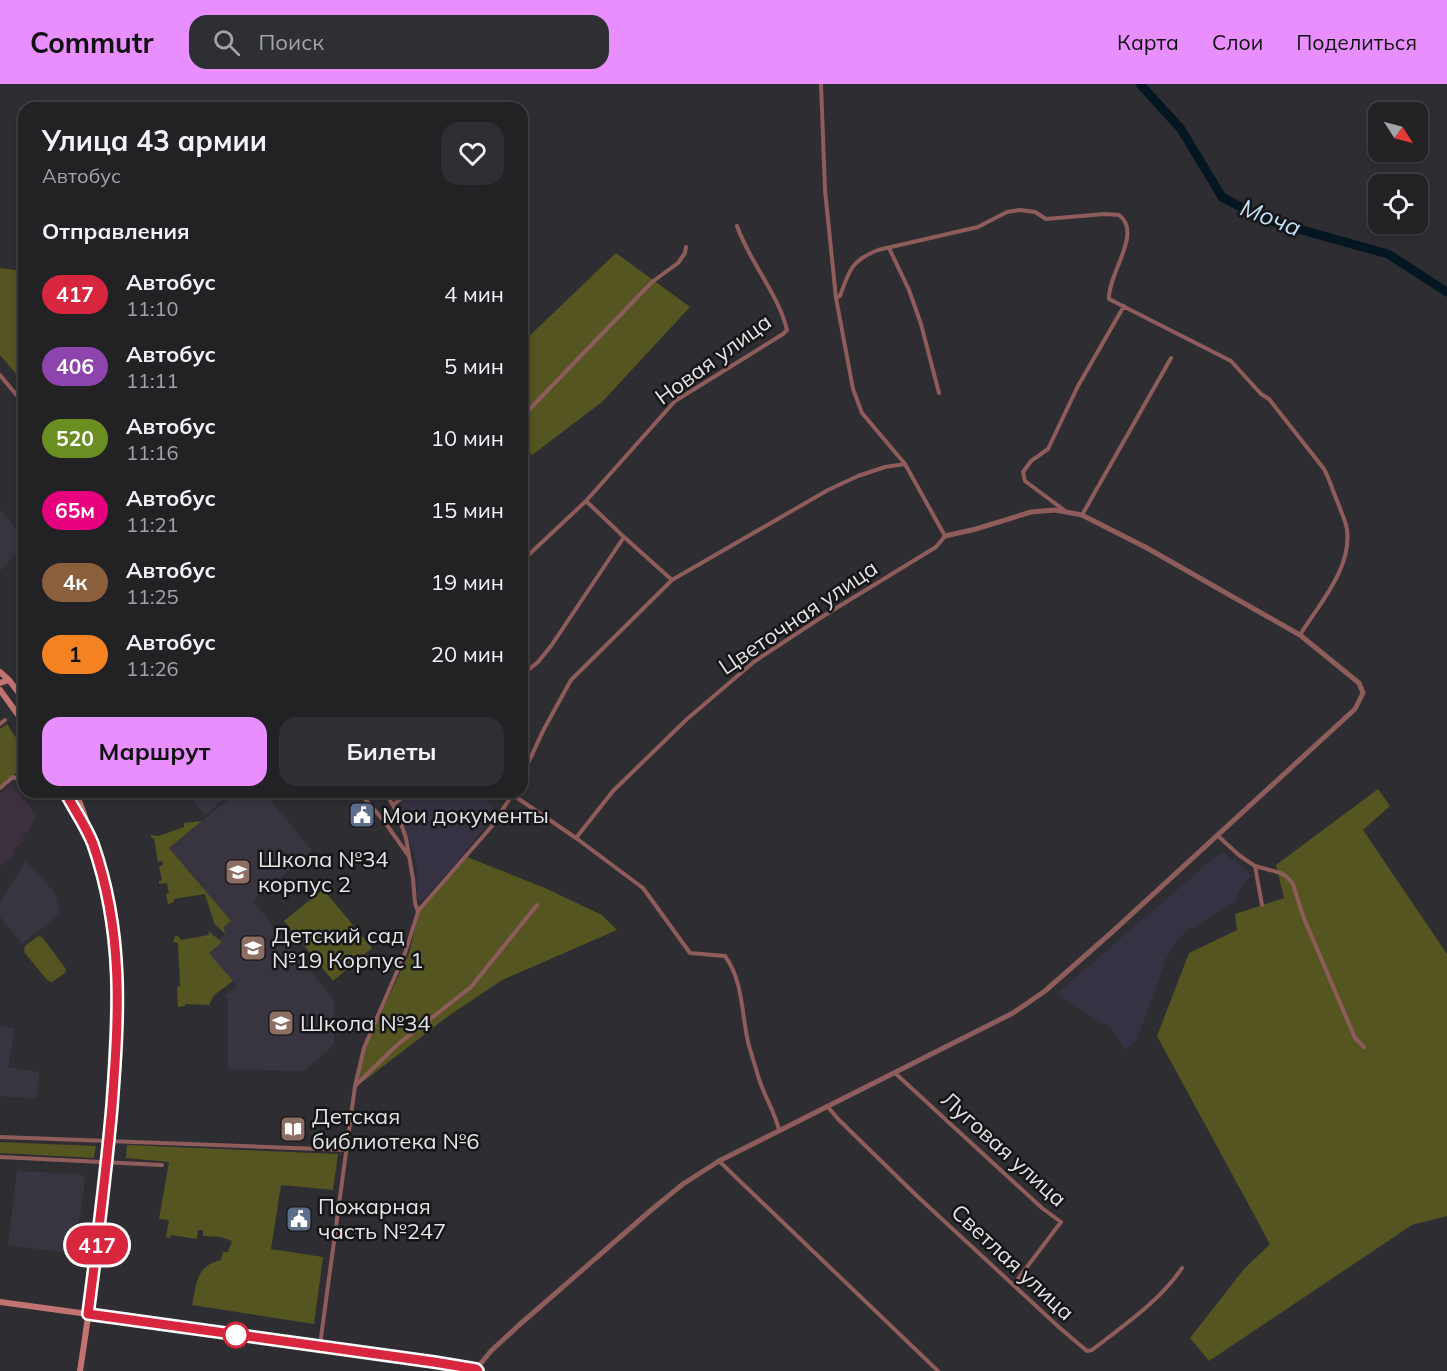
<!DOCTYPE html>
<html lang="ru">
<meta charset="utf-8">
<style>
:root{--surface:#222225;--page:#2e2f32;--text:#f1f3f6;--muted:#a2a4a7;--line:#3f3f42;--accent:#e88eff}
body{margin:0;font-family:Mulish,sans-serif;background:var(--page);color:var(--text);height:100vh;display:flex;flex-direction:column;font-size:22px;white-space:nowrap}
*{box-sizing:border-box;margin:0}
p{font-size:20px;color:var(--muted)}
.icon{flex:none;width:33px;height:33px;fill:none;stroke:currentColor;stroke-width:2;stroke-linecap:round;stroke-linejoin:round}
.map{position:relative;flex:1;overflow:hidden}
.side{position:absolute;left:18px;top:18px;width:510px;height:696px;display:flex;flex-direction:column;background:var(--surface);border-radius:18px;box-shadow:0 3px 9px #0003,0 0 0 2px var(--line)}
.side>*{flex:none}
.badge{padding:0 12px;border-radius:20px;font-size:21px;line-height:39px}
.needle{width:39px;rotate:126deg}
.fabs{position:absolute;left:1368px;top:18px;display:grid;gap:12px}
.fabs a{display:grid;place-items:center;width:60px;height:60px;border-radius:12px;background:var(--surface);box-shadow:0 3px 9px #0003,0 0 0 2px var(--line);font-size:30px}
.map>.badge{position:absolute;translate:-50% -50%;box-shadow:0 0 0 3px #fff}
h2{padding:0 24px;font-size:22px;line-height:54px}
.round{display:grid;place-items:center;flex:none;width:63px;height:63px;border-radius:18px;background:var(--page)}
.head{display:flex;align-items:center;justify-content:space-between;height:102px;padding:0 24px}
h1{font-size:28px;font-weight:700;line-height:45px}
.button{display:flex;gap:12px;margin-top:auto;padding:12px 24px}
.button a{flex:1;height:69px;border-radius:18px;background:var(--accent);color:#111;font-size:24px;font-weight:700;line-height:69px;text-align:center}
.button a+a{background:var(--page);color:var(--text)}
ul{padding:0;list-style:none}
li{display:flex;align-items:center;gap:18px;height:72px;padding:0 24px}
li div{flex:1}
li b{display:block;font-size:22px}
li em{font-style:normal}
li .badge{min-width:66px;font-weight:700;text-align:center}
header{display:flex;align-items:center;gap:36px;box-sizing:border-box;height:84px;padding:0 30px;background:var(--accent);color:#111}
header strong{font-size:28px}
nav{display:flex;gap:33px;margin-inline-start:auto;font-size:21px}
.search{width:420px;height:54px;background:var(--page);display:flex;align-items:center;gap:15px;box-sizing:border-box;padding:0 21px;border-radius:18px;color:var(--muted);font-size:22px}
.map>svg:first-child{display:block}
</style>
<header>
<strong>Commutr</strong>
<div class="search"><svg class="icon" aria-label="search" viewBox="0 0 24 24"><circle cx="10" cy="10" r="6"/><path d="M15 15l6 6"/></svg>Поиск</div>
<nav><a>Карта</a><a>Слои</a><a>Поделиться</a></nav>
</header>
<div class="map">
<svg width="1447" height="1287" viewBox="0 0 1447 1287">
<rect width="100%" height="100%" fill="#2e2d31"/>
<!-- built -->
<path fill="#393540" d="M 0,425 L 24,453 L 24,460 L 0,487 Z
M 186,708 L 232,708 L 205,731 Z
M 238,708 L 263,708 L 311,765 L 310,768 L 253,817 L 334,916 L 334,961 L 304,987 L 228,985 L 228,916 L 225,912 L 237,902 L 209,869 L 221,858 L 219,855 L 225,850 L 224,843 L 231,837 L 169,764 Z
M 26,777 L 55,809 L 60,830 L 22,860 L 0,833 L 0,819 Z
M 0,942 L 15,944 L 8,983 L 39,988 L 37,1015 L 0,1012 Z
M 17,1087 L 80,1090 L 85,1095 L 75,1170 L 8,1161 Z"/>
<!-- industrial -->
<path fill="#363243" d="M 413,708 L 478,708 L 496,728 L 460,775 L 421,818 L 417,814 L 418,796 L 416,778 L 398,723 Z
M 1221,768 L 1237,778 L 1252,792 L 1246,797 L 1238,808 L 1236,817 L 1184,849 L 1176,858 L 1167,873 L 1137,955 L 1126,966 L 1112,945 L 1056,910 Z"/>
<!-- medical -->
<path fill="#3c303f" d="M 11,700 L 37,731 L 28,747 L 22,753 L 24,756 L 12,766 L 15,770 L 0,782 L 0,709 Z"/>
<!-- green -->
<path fill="#545521" d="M 616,169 L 690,223 L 602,318 L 532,371 L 522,358 L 522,259 Z
M 0,184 L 24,187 L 24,299 L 0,271 Z
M 7,640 L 24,666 L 24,691 L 20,686 L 0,702 L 0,645 Z
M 1378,705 L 1390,722 L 1363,746 L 1447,870 L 1447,1132 L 1412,1141 L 1209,1277 L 1190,1254 L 1244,1185 L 1270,1160 L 1157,952 L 1189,869 L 1237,846 L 1235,830 L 1284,814 L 1276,781 Z
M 202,737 L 169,764 L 231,837 L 224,843 L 225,850 L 214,839 L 205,810 L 174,815 L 174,818 L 168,820 L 166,810 L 169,809 L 167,799 L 159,800 L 159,797 L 162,796 L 159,783 L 163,781 L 162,777 L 158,778 L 154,754 L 151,754 L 151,751 L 159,752 L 184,743 L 184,739 Z
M 467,773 L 545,804 L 602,831 L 617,846 L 502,896 L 447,933 L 364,997 L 358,993 L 364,966 L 409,869 L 419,828 Z
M 323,805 L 372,864 L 333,897 L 284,837 Z
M 208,847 L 222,858 L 209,869 L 233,897 L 214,911 L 209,921 L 185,920 L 185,922 L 178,923 L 177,903 L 180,902 L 178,859 L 173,858 L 175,852 L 178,852 L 181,856 L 209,851 Z
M 38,852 L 42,853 L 66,885 L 65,889 L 52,898 L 48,897 L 24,868 L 25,862 Z
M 0,1058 L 96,1062 L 94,1074 L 0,1069 Z
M 127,1061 L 338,1070 L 333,1106 L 281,1101 L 271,1165 L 323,1173 L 314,1240 L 192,1221 C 197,1198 196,1182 221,1176 L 223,1168 L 228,1168 L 232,1157 L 221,1153 L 203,1152 L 203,1146 L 198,1146 L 197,1155 L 171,1151 L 170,1154 L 166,1153 L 169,1136 L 159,1135 L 169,1078 L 126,1074 Z"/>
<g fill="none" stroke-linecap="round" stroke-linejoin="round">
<!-- river -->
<path stroke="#041621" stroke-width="9" d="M 1140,0 L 1181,45 L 1222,113 L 1263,135 L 1388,170 L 1447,208"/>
<!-- minor -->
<path stroke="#8e5c5a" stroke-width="4" d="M 889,164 L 909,206 L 921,240 L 939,309
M 836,214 L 840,212 C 849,186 852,176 878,166 L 978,143 L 1007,128 L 1020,126 L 1035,128 L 1046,135 L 1105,130 L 1119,131 C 1143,149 1108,189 1109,215 L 1231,277 L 1261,310 L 1269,315 L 1324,385 C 1330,396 1333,408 1338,419 C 1341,428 1346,437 1347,446 C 1352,484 1319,520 1300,551
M 0,291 L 24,320
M 522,333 L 652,198 L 678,179 L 685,169 L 686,163
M 1064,426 L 1025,397 L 1023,388 L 1031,377 L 1048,365 L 1078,302 L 1124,222
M 1082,431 L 1171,274
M 624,453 L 586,417 L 675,317 L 783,250 L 787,246 C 778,209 750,179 737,142
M 522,477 L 586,417
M 522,591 L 538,578 L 551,562 L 624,453 L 672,496
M 0,640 L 5,636
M 522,692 L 544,645 L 571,596 L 672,496 L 828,406 L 858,392 L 885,383 L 905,380
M 0,704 L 13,693 L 24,697
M 359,708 L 384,737 L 408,771
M 513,711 L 576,754 L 643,804 L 690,869 L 725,872 C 744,898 741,931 749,962 C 753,974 756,986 760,998 C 766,1015 775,1029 779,1046
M 394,720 L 410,708
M 1218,752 L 1240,772 L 1255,782 L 1262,821
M 576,754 L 613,707 L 687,635 L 755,577 L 825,531 L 936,463 L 945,452 L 905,380 L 862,329 L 853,305 L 836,214 L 825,106 L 821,0
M 1255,782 L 1281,789 L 1287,793 L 1293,800 L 1303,832 L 1355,954 L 1364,963
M 418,827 L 492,742 L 514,708
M 895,989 L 1042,1124 L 1061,1138 L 1014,1200
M 356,1001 L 397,961 L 471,903 L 537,821
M 828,1023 L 838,1035 L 917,1112 L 1061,1245 L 1087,1267 L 1092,1266 C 1123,1242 1160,1217 1182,1184
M 0,1053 L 346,1066
M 330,1065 L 349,1049
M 0,1073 L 162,1081
M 719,1077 L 938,1287
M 320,1261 L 355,1002 L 364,964 L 405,869 L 418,828 L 415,819 L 413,795 L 406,754 L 397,728 L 385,708"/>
<!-- tertiary -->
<path stroke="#8e5c5a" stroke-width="5" d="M 88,1230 L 332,1263 L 476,1285
M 476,1285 L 491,1267 L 518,1242 L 650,1127 L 683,1100 L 719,1077 L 1013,929 L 1045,907 L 1111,849 L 1355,625 L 1363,609 L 1359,599 L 1300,551 L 1147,464 L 1082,431 L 1055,426 L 1031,428 L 976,445 L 945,452"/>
<!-- secondary -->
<path stroke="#c37472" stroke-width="6" d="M 0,588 L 9,596 L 24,616
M 0,599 L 9,596
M 0,606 L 24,639
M 65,708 L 85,744
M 76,708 C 97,764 113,825 118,884 C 121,927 116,969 112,1012 C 106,1104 94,1196 80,1287
M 0,1218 L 88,1230"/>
</g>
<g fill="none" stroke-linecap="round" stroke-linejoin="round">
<!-- line casing -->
<g stroke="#fff" stroke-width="14">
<path id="line" d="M 65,708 C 74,725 86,742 93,760 C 124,849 119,930 112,1022 C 106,1091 97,1161 88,1230 L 434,1278 L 476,1285 L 478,1287"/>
</g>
<!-- line -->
<use href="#line" stroke="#d7263d" stroke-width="9"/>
</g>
<!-- icons -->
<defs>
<g id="civic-square" transform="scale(1.35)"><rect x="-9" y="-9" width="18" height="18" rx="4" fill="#5c6f8a" stroke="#161518"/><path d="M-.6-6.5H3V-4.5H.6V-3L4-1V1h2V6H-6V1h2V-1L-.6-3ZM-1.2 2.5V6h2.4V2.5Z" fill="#fff"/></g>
<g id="school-square" transform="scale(1.35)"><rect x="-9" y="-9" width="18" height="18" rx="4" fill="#8d6e63" stroke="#161518"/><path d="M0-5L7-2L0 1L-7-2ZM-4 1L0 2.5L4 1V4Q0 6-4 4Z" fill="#fff"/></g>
<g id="library-square" transform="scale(1.35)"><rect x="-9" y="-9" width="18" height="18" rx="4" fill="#8d6e63" stroke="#161518"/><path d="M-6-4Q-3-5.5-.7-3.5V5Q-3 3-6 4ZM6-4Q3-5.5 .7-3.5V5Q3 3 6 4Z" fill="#fff"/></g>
</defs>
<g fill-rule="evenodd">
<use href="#civic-square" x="362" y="731"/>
<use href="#school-square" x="238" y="788"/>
<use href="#school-square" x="253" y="864"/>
<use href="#school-square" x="281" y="939"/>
<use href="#library-square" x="293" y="1045"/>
<use href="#civic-square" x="299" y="1135"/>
</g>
<!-- markers -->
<circle fill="#fff" stroke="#d7263d" stroke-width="3" cx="236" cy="1251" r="12"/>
<g text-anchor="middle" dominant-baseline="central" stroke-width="5" stroke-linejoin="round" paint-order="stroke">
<!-- street labels -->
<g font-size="22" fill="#e4e3e6" stroke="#161518">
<text transform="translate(713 275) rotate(-36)">Новая улица</text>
<text transform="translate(798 533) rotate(-34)">Цветочная улица</text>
<text transform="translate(1004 1065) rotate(42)">Луговая улица</text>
<text transform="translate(1013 1178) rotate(43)">Светлая улица</text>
</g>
<!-- poi labels -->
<g font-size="22" fill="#e4e3e6" stroke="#161518" text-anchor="start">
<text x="382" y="731">Мои документы</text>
<text x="258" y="775">Школа №34<tspan x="258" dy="25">корпус 2</tspan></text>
<text x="272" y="851">Детский сад<tspan x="272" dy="25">№19 Корпус 1</tspan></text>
<text x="300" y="939">Школа №34</text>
<text x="312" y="1032">Детская<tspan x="312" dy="25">библиотека №6</tspan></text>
<text x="318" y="1122">Пожарная<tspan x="318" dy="25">часть №247</tspan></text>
</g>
<!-- water labels -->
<g font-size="24" font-style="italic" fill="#bfdff6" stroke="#161518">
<text transform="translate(1271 133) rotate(21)">Моча</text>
</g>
</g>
</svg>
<div class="fabs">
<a><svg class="needle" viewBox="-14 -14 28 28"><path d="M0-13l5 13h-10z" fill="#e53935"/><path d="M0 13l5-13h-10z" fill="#a2a4a7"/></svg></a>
<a><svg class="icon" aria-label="locate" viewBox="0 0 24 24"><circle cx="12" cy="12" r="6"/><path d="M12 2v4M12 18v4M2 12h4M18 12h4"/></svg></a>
</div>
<b class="badge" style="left:97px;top:1161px;background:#d7263d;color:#fff">417</b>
<section class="side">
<div class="head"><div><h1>Улица 43 армии</h1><p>Автобус</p></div><a class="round"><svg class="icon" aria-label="heart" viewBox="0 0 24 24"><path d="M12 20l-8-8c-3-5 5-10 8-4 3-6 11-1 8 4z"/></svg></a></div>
<h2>Отправления</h2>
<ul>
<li><span class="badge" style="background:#d7263d;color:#fff">417</span><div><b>Автобус</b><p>11:10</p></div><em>4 мин</em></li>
<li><span class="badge" style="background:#8e44ad;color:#fff">406</span><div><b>Автобус</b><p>11:11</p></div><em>5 мин</em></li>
<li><span class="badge" style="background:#6b8e23;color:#fff">520</span><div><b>Автобус</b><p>11:16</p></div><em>10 мин</em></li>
<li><span class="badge" style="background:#e6007e;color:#fff">65м</span><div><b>Автобус</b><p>11:21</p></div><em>15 мин</em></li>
<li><span class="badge" style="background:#8b5e3c;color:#fff">4к</span><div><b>Автобус</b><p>11:25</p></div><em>19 мин</em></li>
<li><span class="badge" style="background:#f58220;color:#111">1</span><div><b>Автобус</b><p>11:26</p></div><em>20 мин</em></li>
</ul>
<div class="button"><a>Маршрут</a><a>Билеты</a></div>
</section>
</div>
